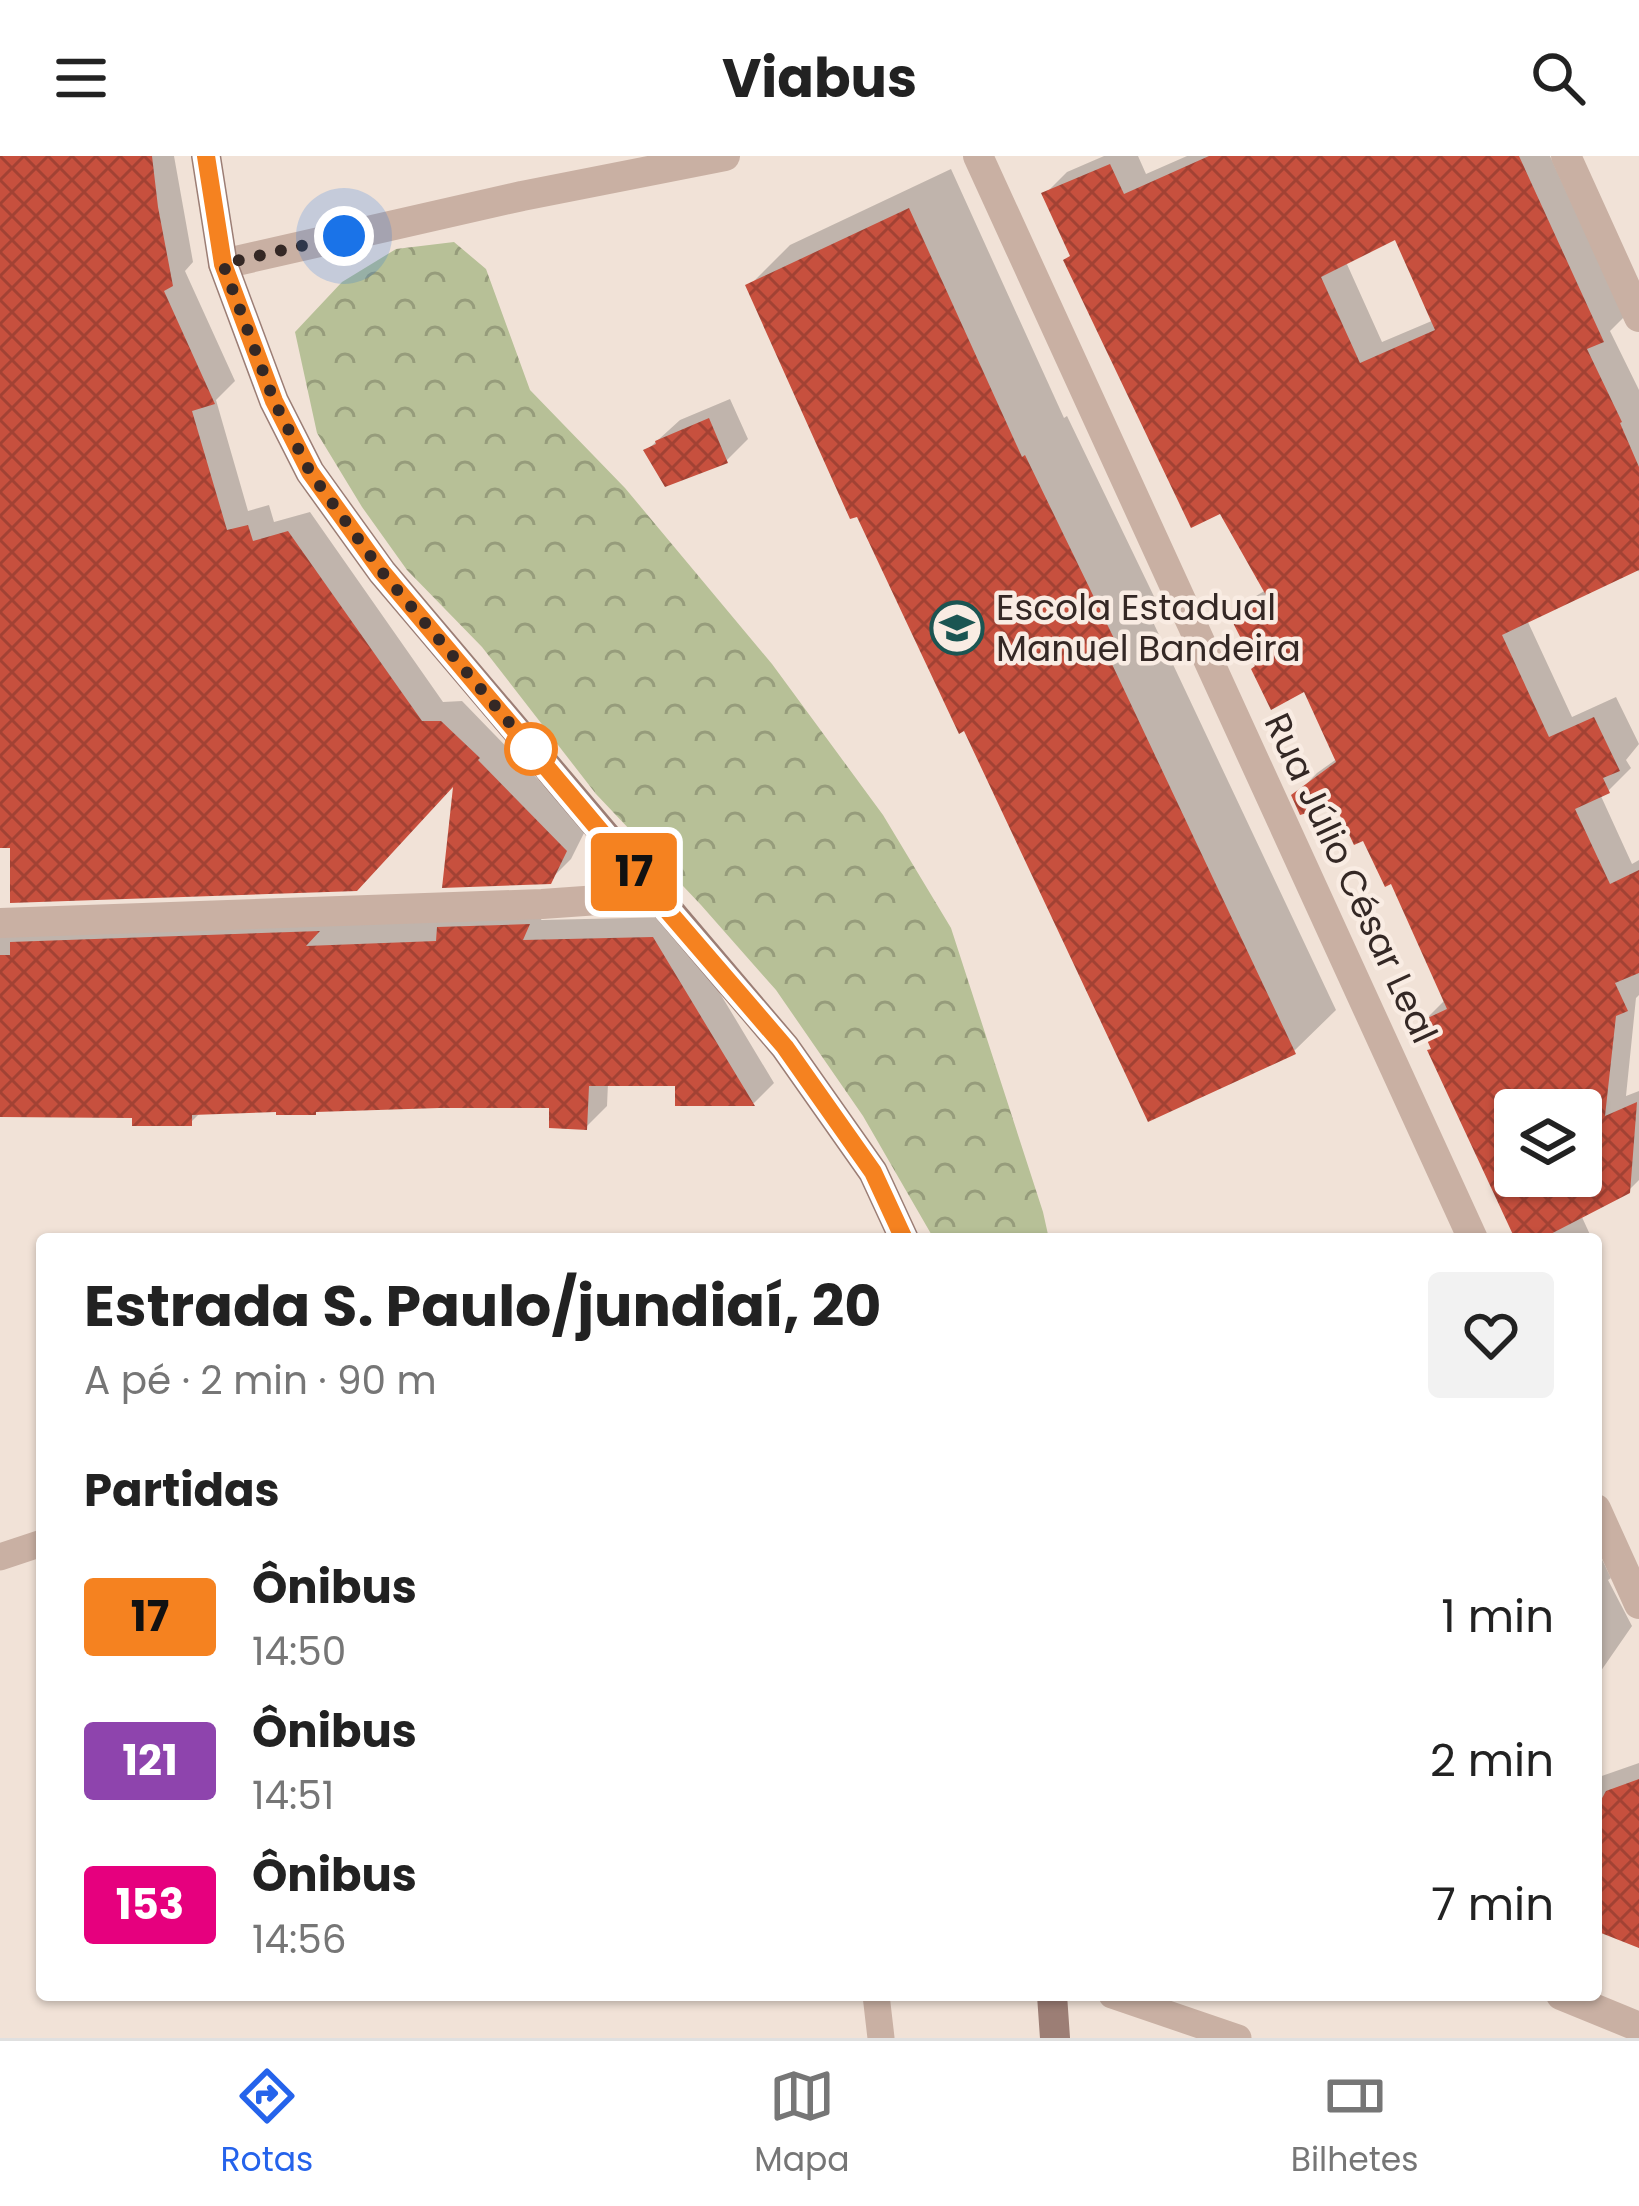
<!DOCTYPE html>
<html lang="pt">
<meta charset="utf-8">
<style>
:root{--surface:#fff;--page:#f2f2f2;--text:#222;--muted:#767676;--line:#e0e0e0;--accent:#2563eb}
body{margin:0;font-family:Poppins,sans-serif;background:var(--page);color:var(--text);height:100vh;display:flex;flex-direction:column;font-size:45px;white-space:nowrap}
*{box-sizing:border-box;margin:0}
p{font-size:39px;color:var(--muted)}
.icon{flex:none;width:66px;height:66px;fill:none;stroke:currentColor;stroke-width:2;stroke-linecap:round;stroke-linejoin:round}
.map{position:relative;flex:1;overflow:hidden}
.details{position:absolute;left:36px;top:1077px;width:1566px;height:768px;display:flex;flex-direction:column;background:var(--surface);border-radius:12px;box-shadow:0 3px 9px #0004}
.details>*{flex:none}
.badge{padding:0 24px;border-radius:9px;font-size:42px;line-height:78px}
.fabs{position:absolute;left:1494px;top:933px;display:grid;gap:24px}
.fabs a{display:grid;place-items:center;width:108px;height:108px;border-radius:12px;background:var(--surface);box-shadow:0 3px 9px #0004;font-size:60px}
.you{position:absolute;width:60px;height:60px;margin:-30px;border:9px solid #fff;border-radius:50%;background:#1a73e8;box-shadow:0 0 0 18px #1a73e833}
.map>.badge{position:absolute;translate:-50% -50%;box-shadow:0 0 0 6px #fff}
h2{padding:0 48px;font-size:45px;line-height:108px}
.round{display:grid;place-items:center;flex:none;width:126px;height:126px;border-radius:12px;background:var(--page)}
.overview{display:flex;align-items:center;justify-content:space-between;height:204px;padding:0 48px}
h1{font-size:57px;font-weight:700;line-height:90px}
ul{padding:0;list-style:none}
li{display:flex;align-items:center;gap:36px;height:144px;padding:0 48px}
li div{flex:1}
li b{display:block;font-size:45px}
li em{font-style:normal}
li .badge{min-width:132px;font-weight:700;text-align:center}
header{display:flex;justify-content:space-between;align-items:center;height:156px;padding:0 48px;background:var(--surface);font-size:54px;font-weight:700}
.tab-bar{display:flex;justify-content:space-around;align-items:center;height:168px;border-top:3px solid var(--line);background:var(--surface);font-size:33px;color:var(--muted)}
.tab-bar a{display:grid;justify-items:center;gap:6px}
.tab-bar .selected{color:var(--accent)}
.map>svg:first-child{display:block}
</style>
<header><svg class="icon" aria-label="menu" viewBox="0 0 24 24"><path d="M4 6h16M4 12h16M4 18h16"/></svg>Viabus<svg class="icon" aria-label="search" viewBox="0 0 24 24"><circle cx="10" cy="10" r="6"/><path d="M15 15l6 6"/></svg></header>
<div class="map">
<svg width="1639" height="1882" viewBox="0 0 1639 1882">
<defs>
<pattern id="park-crowns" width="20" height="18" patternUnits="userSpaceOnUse" patternTransform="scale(3)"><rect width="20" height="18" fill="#b7c097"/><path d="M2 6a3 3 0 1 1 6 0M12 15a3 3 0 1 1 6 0" fill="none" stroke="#969c7b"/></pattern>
<pattern id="building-cross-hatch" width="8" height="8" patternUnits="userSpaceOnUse" patternTransform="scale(3)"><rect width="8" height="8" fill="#c7503e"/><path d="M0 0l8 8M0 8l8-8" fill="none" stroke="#a24234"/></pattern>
</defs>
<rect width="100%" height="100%" fill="#f1e2d7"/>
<!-- park -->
<path fill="url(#park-crowns)" d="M 454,86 L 486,113 L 530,234 L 625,332 L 772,508 L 883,659 L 951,772 L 1043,1056 L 1049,1083 L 934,1083 L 863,960 L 776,834 L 701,749 L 596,638 L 482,491 L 407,414 L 362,351 L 317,277 L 295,176 L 342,126 L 396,93 Z"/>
<!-- shadow -->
<path fill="#0003" fill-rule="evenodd" d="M 0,0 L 174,0 L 193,106 L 185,115 L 235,225 L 216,244 L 248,355 L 269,349 L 274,366 L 310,356 L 443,546 L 462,545 L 586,673 L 571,703 L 549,725 L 457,624 L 0,689 Z
M 1104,0 L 1138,0 L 1146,18 L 1187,0 L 1550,0 L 1624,161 L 1610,175 L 1639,234 L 1639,416 L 1637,412 L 1527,464 L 1572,561 L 1616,541 L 1639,588 L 1626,604 L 1631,612 L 1608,635 L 1600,638 L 1632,708 L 1639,704 L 1639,839 L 1636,842 L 1626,940 L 1639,935 L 1639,1024 L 1628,1035 L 1581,1059 L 1592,1083 L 1518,1083 L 1422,867 L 1446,843 L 1392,724 L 1365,681 L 1336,646 L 1295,640 L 1317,617 L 1338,602 L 1305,532 L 1258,510 L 1234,462 L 1256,440 L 1266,434 L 1073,98 L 1045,38 L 1067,16 ZM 1397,80 L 1434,164 L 1382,186 L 1346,106 ZM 1515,954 L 1581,954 L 1581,1020 L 1515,1020 Z
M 951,13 L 1064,262 L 1067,260 L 1162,457 L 1153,466 L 1336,854 L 1294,895 L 965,571 L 749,130 L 790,89 Z
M 730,243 L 748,283 L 727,304 L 647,294 L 680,264 Z
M 548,748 L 541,764 L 674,761 L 774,927 L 754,947 L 678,947 L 678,927 L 608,927 L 607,950 L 586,971 L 552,949 L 201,956 L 190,967 L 135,959 L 0,958 L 0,780 Z
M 1596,1391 L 1611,1422 L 1608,1424 L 1632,1470 L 1596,1522 Z
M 1639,1607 L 1639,1789 L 1596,1772 L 1596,1622 Z"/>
<!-- building -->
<path fill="url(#building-cross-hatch)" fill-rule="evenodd" d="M 0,0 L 152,0 L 158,51 L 173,130 L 164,135 L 215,248 L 192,255 L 227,374 L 248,369 L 253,385 L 288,375 L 422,565 L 441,565 L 480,602 L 478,604 L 567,695 L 551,728 L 442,732 L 453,631 L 357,735 L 10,747 L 10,692 L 0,692 Z
M 1209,0 L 1519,0 L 1604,186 L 1587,193 L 1622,266 L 1620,267 L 1639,311 L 1639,414 L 1502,479 L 1549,581 L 1594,561 L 1620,615 L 1603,622 L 1610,637 L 1575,653 L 1610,728 L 1639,714 L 1639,817 L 1615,827 L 1628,855 L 1616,860 L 1605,960 L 1637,946 L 1630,1037 L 1541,1083 L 1515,1083 L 1427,894 L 1431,893 L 1419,866 L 1447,853 L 1391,728 L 1385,731 L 1363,685 L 1354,689 L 1335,649 L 1300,659 L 1291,639 L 1336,606 L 1304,536 L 1271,554 L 1251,513 L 1255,510 L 1230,461 L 1267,441 L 1220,358 L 1191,372 L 1063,104 L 1070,100 L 1041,37 L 1110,8 L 1124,38 ZM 1395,84 L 1435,174 L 1360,207 L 1321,121 ZM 1515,954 L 1581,954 L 1581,1020 L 1515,1020 Z
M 909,52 L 1022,301 L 1025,299 L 1123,501 L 1111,506 L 1296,898 L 1148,966 L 964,575 L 959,578 L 857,361 L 850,363 L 745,129 Z
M 709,262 L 728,307 L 665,331 L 643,294 L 656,288 L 655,285 Z
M 530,768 L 523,784 L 653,781 L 755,950 L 675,950 L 675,930 L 589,930 L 587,974 L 549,972 L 549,952 L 439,952 L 316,956 L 316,959 L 276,959 L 276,956 L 192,959 L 192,970 L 132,970 L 132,962 L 0,961 L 0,799 L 10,799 L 10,786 L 320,775 L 306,790 L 436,785 L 437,771 Z
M 1639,1623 L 1639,1792 L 1596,1775 L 1596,1653 L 1606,1635 Z"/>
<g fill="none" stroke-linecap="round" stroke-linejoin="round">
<!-- lane -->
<path stroke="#c9b0a3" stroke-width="27" d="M 0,1401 L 42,1387
M 876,1839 L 881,1882
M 1112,1839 L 1238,1882"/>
<!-- street -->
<path stroke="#c9b0a3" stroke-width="30" d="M 978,0 L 1473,1083
M 1566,0 L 1639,161
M 223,108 L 522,40 L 725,0
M 0,767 L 542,748 L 655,740
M 1596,1353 L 1639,1448
M 1561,1839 L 1639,1871"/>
<!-- secondary -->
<path stroke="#9c7e75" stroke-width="30" d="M 206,0 L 223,108 L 274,245 L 310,316 L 382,416 L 785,891 L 873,1016 L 904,1083
M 1052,1839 L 1055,1882"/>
</g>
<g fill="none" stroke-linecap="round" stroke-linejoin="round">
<!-- line casing -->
<g stroke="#fff" stroke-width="27">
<path id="line" d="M 206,0 L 223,108 L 274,245 L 310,316 L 382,416 L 655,740 L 785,891 L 873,1016 L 904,1083"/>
</g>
<!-- line -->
<use href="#line" stroke="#f58220" stroke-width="18"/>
<!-- walk -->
<path stroke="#342825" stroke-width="12" stroke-dasharray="0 21.6" d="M 344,80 L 223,108 L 274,245 L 310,316 L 382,416 L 534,596 L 531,593"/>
</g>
<!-- icons -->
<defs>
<g id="school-ring" transform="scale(2.7)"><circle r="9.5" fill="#f9ece3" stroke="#1b5552" stroke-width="1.5"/><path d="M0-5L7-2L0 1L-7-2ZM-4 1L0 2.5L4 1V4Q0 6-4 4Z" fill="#1b5552"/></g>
</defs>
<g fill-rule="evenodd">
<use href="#school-ring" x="957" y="472"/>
</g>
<!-- markers -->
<circle fill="#fff" stroke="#f58220" stroke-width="6" cx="531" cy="593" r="24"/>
<g text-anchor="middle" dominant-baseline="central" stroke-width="9" stroke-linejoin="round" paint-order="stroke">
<!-- poi labels -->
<g font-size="36" fill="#342825" stroke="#f9ece3" text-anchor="start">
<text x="996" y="451">Escola Estadual<tspan x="996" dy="41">Manuel Bandeira</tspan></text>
</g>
<!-- street labels -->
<g font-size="36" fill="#342825" stroke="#f9ece3">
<text transform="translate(1351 722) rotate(65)">Rua Júlio César Leal</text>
</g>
</g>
</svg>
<div class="fabs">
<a><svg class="icon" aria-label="layers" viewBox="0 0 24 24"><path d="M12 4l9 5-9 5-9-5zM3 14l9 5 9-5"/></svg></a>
</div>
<div class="you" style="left:344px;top:80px"></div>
<b class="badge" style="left:634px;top:716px;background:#f58220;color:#111">17</b>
<section class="details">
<div class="overview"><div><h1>Estrada S. Paulo/jundiaí, 20</h1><p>A pé · 2 min · 90 m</p></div><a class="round"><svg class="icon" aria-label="heart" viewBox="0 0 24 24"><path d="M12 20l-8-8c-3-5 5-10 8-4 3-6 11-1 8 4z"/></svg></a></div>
<h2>Partidas</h2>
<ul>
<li><span class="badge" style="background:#f58220;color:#111">17</span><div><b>Ônibus</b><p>14:50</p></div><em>1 min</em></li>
<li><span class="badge" style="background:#8e44ad;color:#fff">121</span><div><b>Ônibus</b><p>14:51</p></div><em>2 min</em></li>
<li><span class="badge" style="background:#e6007e;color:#fff">153</span><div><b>Ônibus</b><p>14:56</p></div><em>7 min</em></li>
</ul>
</section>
</div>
<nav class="tab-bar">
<a class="selected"><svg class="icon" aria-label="directions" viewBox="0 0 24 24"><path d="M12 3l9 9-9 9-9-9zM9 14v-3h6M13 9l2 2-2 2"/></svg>Rotas</a>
<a><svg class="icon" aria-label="map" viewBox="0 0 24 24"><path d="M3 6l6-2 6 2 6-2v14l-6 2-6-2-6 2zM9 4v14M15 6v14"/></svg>Mapa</a>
<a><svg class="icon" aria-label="tickets" viewBox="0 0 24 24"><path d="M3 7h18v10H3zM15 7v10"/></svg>Bilhetes</a>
</nav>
